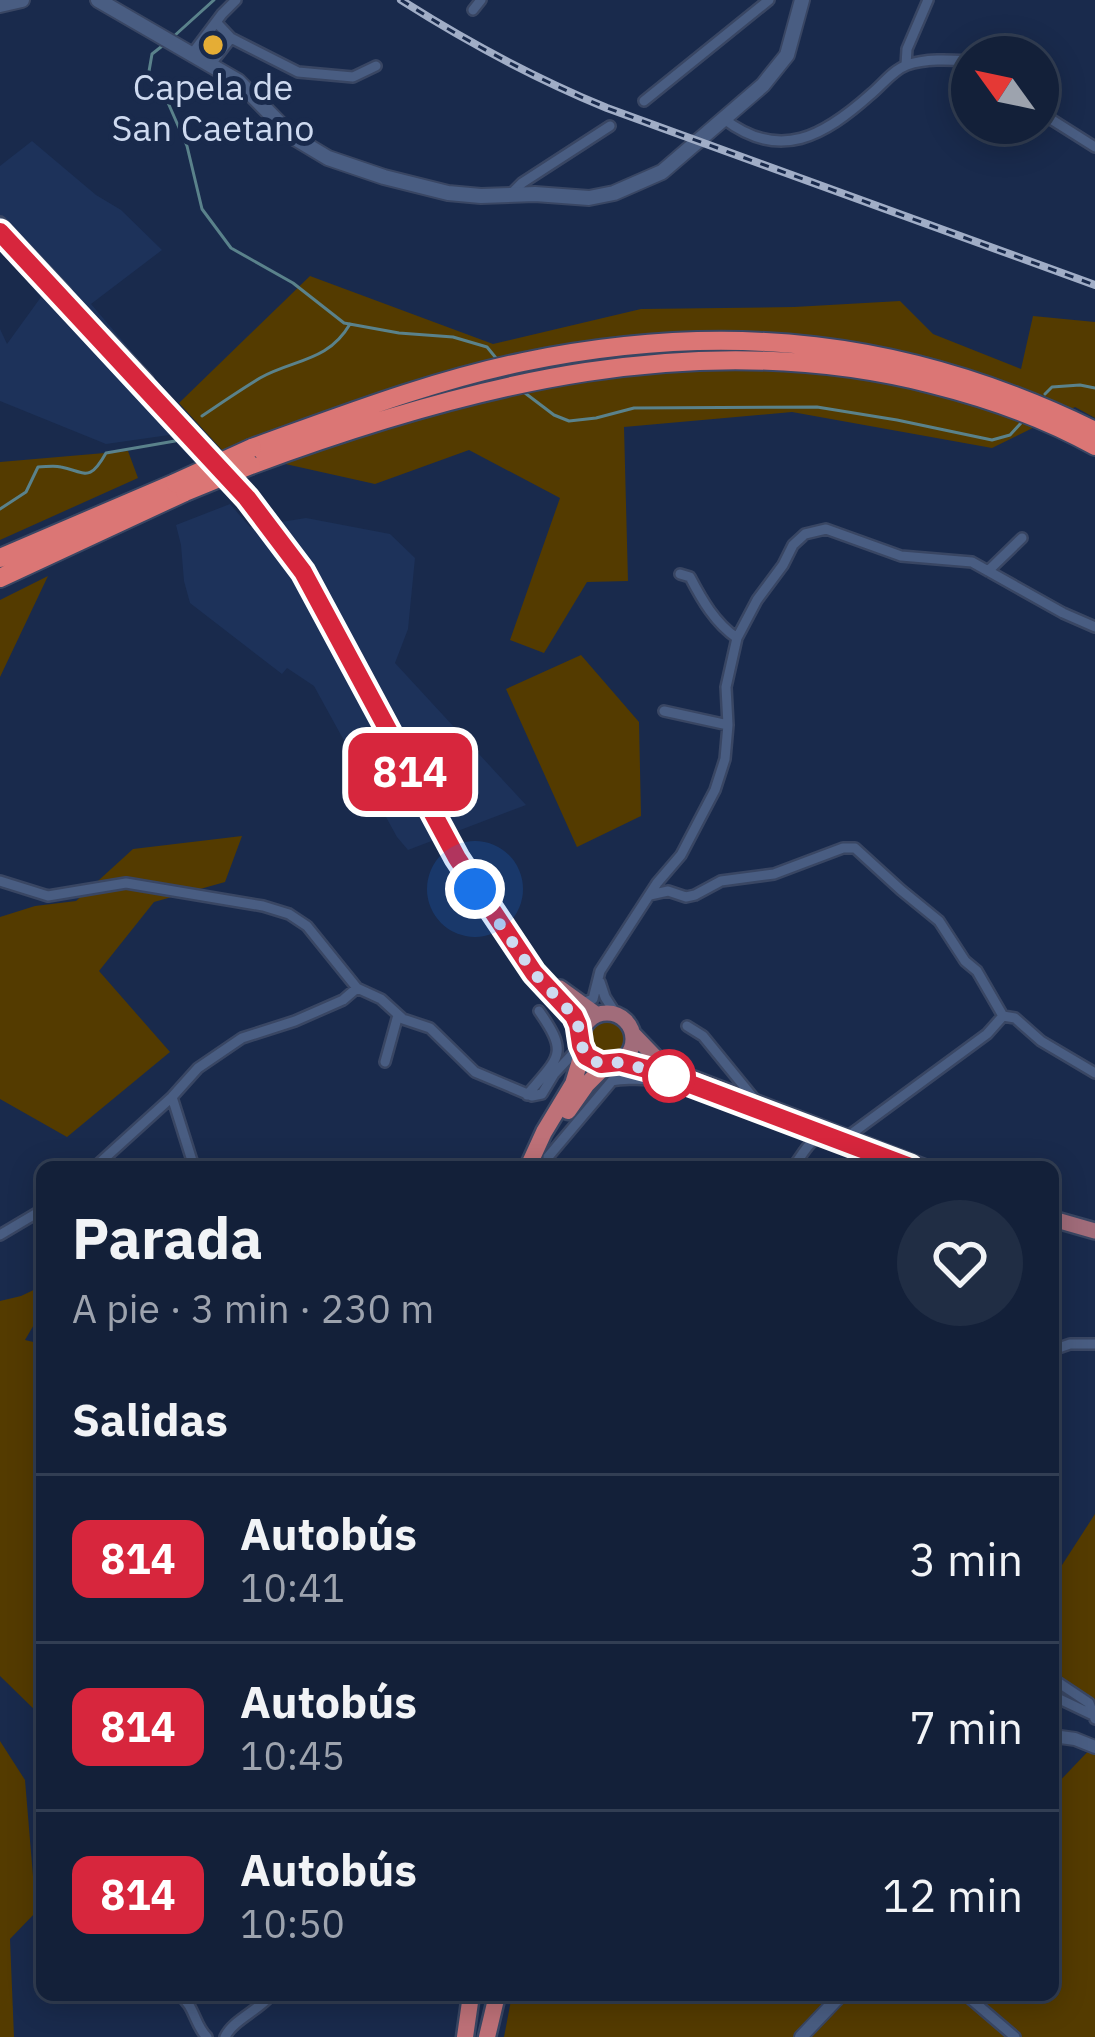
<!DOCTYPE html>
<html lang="es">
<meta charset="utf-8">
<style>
:root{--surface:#132039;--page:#202d44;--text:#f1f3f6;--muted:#9da3ae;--line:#323e53}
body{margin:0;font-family:"IBM Plex Sans",sans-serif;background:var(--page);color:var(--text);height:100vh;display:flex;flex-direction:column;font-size:45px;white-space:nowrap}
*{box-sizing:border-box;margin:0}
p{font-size:39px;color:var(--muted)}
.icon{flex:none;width:66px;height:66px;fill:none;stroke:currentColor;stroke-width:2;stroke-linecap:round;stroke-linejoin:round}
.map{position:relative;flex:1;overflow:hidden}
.panel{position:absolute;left:36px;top:1161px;width:1023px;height:840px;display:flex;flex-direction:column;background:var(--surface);border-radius:18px;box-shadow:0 6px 30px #0003,0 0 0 3px var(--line)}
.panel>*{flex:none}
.badge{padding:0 24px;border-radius:18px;font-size:42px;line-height:78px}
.needle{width:78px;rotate:303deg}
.tools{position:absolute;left:951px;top:36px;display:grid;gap:24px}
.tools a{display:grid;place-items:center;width:108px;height:108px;border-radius:50%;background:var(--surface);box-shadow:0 6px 30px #0003,0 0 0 3px var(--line);font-size:60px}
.you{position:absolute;width:60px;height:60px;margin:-30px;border:9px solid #fff;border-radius:50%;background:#1a73e8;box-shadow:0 0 0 18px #1a73e833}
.map>.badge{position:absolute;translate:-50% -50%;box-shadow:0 0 0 6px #fff}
h2{padding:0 36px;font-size:45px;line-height:108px}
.round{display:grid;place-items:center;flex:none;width:126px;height:126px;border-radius:63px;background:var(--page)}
.summary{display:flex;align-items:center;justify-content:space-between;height:204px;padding:0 36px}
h1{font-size:57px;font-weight:700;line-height:90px}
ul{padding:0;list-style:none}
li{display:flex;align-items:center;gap:36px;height:168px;padding:0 36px;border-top:3px solid var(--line)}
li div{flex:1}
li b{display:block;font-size:45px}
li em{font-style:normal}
li .badge{min-width:132px;font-weight:700;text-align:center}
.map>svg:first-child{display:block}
</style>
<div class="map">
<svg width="1095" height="2037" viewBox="0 0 1095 2037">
<rect width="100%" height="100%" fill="#192a4c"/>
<!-- built -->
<path fill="#1d325a" d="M 32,141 L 96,195 L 121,210 L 162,250 L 91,304 L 203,435 L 222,450 L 194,462 L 169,435 L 106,444 L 0,401 L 0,329 L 7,344 L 41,297 L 0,250 L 0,166 Z
M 230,504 L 250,527 L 306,518 L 390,534 L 415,558 L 408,629 L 395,663 L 526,805 L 408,850 L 397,837 L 314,686 L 287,668 L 282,674 L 190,603 L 184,581 L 181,545 L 176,525 Z"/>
<!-- green -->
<path fill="#543b00" d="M 310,276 L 493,344 L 641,309 L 794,307 L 900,301 L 933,334 L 1021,369 L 1033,316 L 1095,322 L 1095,418 L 1075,407 L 992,448 L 792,412 L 624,427 L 628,581 L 587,582 L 544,653 L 510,640 L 560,498 L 469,450 L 375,484 L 222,450 L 179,403 Z
M 128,451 L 138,478 L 0,540 L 0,462 Z
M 48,576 L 0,677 L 0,600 Z
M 581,655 L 639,722 L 641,816 L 577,847 L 506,689 Z
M 242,836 L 225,882 L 154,902 L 99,971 L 170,1052 L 67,1137 L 0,1099 L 0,917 L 35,906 L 76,901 L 133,849 Z
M587 1039a19 19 0 1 1 38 0a19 19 0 1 1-38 0Z
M 42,1286 L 42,1311 L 25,1340 L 42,1344 L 42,1717 L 0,1676 L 0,1301 L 21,1296 Z
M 1095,1514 L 1095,1705 L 1053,1669 L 1053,1579 Z
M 0,1741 L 25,1780 L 36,1912 L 10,1939 L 14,2037 L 0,2037 Z
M 1095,1744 L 1095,2037 L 504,2037 L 512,1995 L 1053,1995 L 1053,1788 Z"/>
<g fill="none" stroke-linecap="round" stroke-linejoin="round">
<!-- stream -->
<path stroke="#5a828b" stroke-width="3" d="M 173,37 L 214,0
M 166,43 L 152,54 L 148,77 L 162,89 L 187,146 L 202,209 L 231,248 L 293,283 L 344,323 L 399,333 L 453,337 L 487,347 L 496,358
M 525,393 L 554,415 L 569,421 L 596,418 L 634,408 L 817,407 L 897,420 L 992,440 L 1010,435 L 1021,423
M 1045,394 L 1052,387 L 1080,385 L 1095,388
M 202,416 C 221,403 240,390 260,378 C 294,359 328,362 350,324
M 0,509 L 26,492 L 38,467 C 46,467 53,465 61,467 C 86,472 89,483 106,453 L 175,441"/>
<!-- minor casing -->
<g stroke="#394663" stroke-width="14">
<path id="minor" d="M 473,10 L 481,0
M 216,22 L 231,38 L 298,72 L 353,77 L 376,66
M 192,54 L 222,14 L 236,0
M 210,65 L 231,38
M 906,65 L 907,49 L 928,0
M 644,101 L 769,0
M 1038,111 L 1095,147
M 724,119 C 780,162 824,136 871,94 C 882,85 893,70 907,65 C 927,58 952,60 972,61
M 512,193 L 522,183 L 610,126
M 0,222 L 66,292
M 106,335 L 148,380
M 988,571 L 1022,538
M 680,574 L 690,577 C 702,600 715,623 737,638
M 664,711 L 728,725
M 0,881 L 48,896 L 126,883 L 263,906 L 289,914 L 307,926 L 357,988
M 650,895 L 668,891 L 686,897 L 695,895 L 721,881 L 774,874 L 843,848 L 855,848 L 901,890 L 939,921 L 965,961 L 977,971 L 1003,1016 L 1015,1018 L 1041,1041 L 1095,1073
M 600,982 L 605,997 L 616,1014
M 580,1004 L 593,999 L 600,971 L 657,883 L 681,855 L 715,790 L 725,759 L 728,725 L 726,687 L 737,638 L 757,600 L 783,565 L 793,545 L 805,534 L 826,529 L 901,556 L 972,562 L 1063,613 L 1095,627
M 687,1026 L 703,1036 L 756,1101
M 385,1062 L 398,1015
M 527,1095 C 560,1056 569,1054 539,1011
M 172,1097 L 194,1167
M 847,1137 L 987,1034 L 1003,1016
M 548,1157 L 612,1081 C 630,1076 645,1083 662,1077
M 95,1167 L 172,1097 L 198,1068 L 242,1038 L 295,1021 L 343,1000 L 357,988 L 381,999 L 403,1019 L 430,1028 L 475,1072 L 532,1096 L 542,1094 L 554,1074 L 581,1045
M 793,1167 C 802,1156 811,1136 826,1134
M 0,1235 L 42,1210
M 1053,1350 L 1070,1344 L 1095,1344
M 1053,1679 L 1089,1703 L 1095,1719
M 1053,1696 L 1095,1716
M 179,1995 C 195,2005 194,2025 207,2037
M 966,1995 L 1015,2037
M 225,2037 C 233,2020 258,2011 271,1995"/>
</g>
<!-- tertiary casing -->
<g stroke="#394663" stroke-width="16">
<path id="tertiary" d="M 1053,1736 L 1075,1739 L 1095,1747
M 801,2037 L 841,1995"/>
</g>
<!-- secondary casing -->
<g stroke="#394663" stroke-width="18">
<path id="secondary" d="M 98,0 L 238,81 L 293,137 L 328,158 L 384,177 L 448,193 L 481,196 L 535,194 L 589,198 L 614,193 L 662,172 L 763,85 L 787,55 L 802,0
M 0,5 L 22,0"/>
</g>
<!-- primary casing -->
<g stroke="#394663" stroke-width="20">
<path id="primary" d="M 0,232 L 247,498 L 303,572 L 457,858 L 534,973 L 574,1016 L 580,1038
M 560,988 L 596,1014
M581 1039a26 26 0 1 1 52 0a26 26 0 1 1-52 0Z
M 633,1034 L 660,1062 L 686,1076 L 923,1167
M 620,1062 L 671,1077
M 1053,1219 L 1095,1231"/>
</g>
<!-- trunk casing -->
<g stroke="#394663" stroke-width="21">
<path id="trunk" d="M 568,1111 L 587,1084 L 606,1065
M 528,1167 L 544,1132 L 573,1084 L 583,1051
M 465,2037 L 471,1995
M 487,2037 L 497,1995"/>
</g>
<!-- motorway casing -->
<g stroke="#394663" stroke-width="22">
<path id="motorway" d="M 252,448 C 341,416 431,381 523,362 C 727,320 908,339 1095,431
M 251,465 C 469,384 700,325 932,384 C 988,398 1045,418 1095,446
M 0,558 L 175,483
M 0,578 L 185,492"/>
</g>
<!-- minor -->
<use href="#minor" stroke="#495d82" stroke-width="9"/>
<!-- tertiary -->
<use href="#tertiary" stroke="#495d82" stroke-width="12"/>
<!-- secondary -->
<use href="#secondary" stroke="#495d82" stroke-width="14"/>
<!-- primary -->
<use href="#primary" stroke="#a16c7a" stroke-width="15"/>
<!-- trunk -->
<use href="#trunk" stroke="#be7178" stroke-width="16"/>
<!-- motorway -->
<use href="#motorway" stroke="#db7675" stroke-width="18"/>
<!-- rail casing -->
<g stroke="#a0adc6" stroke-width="8">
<path id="rail" d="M 401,0 C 467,42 534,78 607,108 L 1095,285"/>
</g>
<!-- rail -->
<use href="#rail" stroke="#192a4c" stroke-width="3" stroke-dasharray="9" stroke-linecap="butt"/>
<!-- motorway-bridge casing -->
<g stroke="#394663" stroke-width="22" stroke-linecap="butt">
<path id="motorway-bridge" d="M 175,483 L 252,448
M 185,492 L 251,465"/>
</g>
<!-- motorway-bridge -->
<use href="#motorway-bridge" stroke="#db7675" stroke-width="18"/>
</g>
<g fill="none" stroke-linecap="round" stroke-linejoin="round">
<!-- line casing -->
<g stroke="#fff" stroke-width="27">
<path id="line" d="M 0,232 L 247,498 L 303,572 L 457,858 L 534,973 L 574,1016 L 578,1025 L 581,1045 L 586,1056 L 601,1064 L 620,1062 L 658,1072 L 910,1167"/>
</g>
<!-- line -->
<use href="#line" stroke="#d7263d" stroke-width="18"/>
<!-- walk -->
<path stroke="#cedaf0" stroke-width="12" stroke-dasharray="0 21.6" d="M 475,889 L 534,973 L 574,1016 L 578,1025 L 581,1045 L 590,1060 L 606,1065 L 620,1062 L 669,1076"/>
</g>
<!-- markers -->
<circle fill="#e5ad35" stroke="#192a4c" stroke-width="4.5" cx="213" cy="45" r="12"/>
<circle fill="#fff" stroke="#d7263d" stroke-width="6" cx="669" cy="1076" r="24"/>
<g text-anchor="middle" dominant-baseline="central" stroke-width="10" stroke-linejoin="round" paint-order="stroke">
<!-- poi labels -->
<g font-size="36" fill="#cedaf0" stroke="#192a4c">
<text x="213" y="86">Capela de<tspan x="213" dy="41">San Caetano</tspan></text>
</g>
</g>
</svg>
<div class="tools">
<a><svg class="needle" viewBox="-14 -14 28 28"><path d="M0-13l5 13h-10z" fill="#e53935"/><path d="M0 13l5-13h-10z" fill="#9da3ae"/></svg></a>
</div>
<div class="you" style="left:475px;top:889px"></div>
<b class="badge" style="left:410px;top:772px;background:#d7263d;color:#fff">814</b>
<section class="panel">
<div class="summary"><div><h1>Parada</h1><p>A pie · 3 min · 230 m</p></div><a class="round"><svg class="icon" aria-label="heart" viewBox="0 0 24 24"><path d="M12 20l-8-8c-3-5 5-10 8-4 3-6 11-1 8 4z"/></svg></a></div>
<h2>Salidas</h2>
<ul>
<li><span class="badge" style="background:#d7263d;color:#fff">814</span><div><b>Autobús</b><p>10:41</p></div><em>3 min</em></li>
<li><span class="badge" style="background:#d7263d;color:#fff">814</span><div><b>Autobús</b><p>10:45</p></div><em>7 min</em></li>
<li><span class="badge" style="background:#d7263d;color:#fff">814</span><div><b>Autobús</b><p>10:50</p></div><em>12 min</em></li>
</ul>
</section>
</div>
